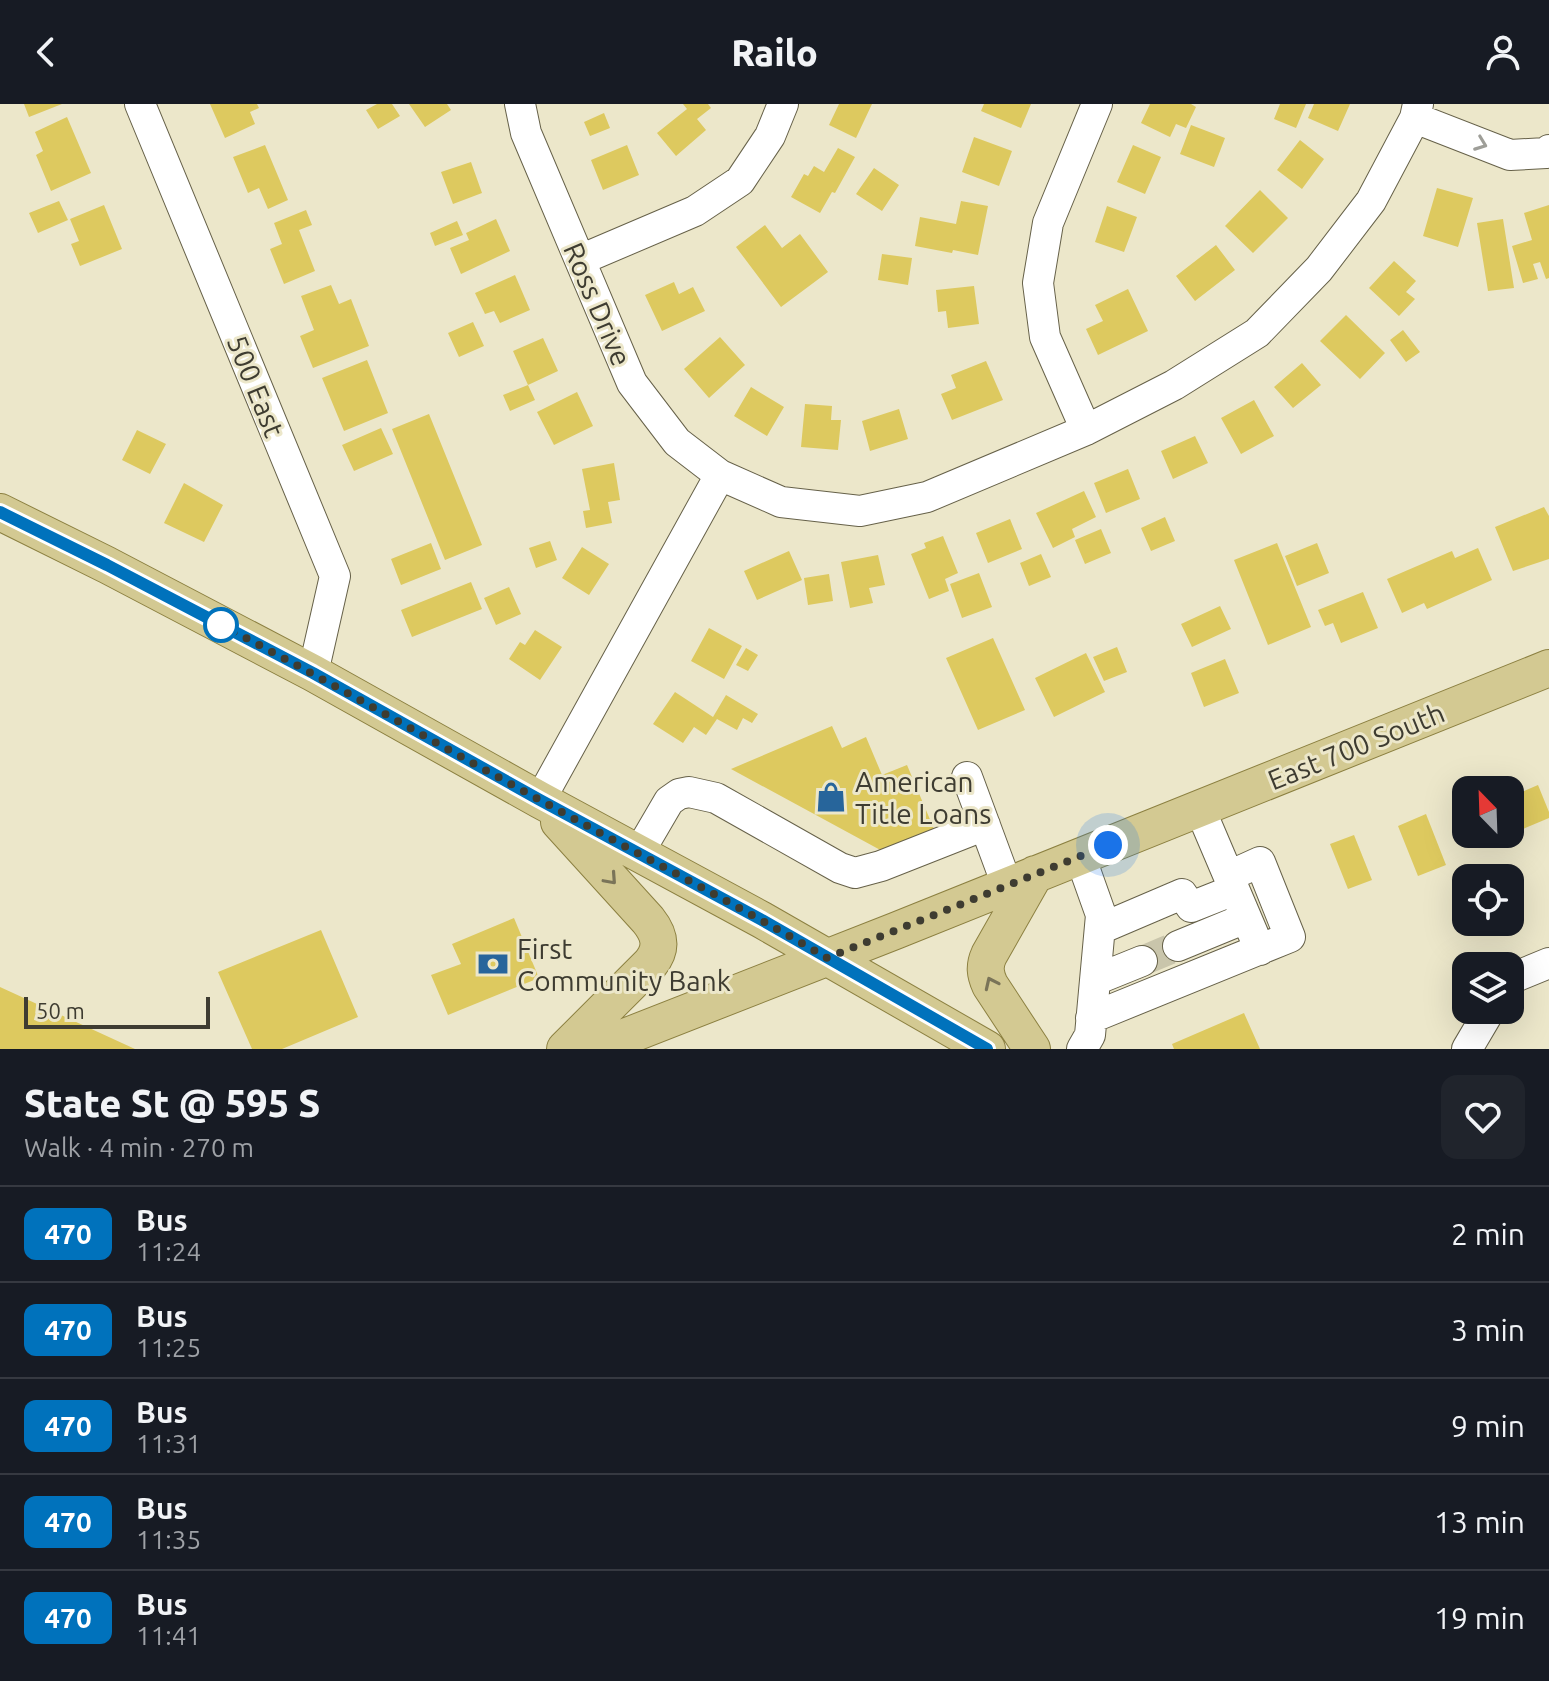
<!DOCTYPE html>
<meta charset="utf-8">
<style>
:root{--surface:#171b24;--page:#20242c;--text:#f1f3f6;--muted:#9ea1a6;--line:#363941}
body{margin:0;font-family:Ubuntu,sans-serif;background:var(--page);color:var(--text);height:100vh;display:flex;flex-direction:column;font-size:30px;white-space:nowrap}
*{box-sizing:border-box;margin:0}
p{font-size:26px;color:var(--muted)}
.icon{flex:none;width:44px;height:44px;fill:none;stroke:currentColor;stroke-width:2;stroke-linecap:round;stroke-linejoin:round}
.map{position:relative;height:945px;overflow:hidden}
.side{display:flex;flex-direction:column;background:var(--surface);flex:1}
.side>*{flex:none}
.badge{padding:0 16px;border-radius:12px;font-size:28px;line-height:52px}
.needle{width:52px;rotate:337deg}
.controls{position:absolute;left:1452px;top:672px;display:grid;gap:16px}
.controls a{display:grid;place-items:center;width:72px;height:72px;border-radius:16px;background:var(--surface);box-shadow:0 8px 32px #0002;font-size:40px}
.scale{position:absolute;left:24px;bottom:20px;width:186px;box-sizing:border-box;padding-left:8px;border:4px solid #3e3c31;border-top:0;font-size:22px;line-height:28px;white-space:nowrap;color:#3e3c31;-webkit-text-stroke:6px #ece7ca;paint-order:stroke}
.you{position:absolute;width:40px;height:40px;margin:-20px;border:6px solid #fff;border-radius:50%;background:#1a73e8;box-shadow:0 0 0 12px #1a73e833}
.map>.badge{position:absolute;translate:-50% -50%;box-shadow:0 0 0 4px #fff}
.round{display:grid;place-items:center;flex:none;width:84px;height:84px;border-radius:16px;background:var(--page)}
.head{display:flex;align-items:center;justify-content:space-between;height:136px;padding:0 24px}
h1{font-size:38px;font-weight:800;line-height:60px}
ul{padding:0;list-style:none}
li{display:flex;align-items:center;gap:24px;height:96px;padding:0 24px;border-top:2px solid var(--line)}
li div{flex:1}
li b{display:block;font-size:30px}
li em{font-style:normal}
li .badge{min-width:88px;font-weight:700;text-align:center}
header{display:flex;justify-content:space-between;align-items:center;height:104px;padding:0 24px;background:var(--surface);font-size:36px;font-weight:800}
.map>svg:first-child{display:block}
</style>
<header><svg class="icon" aria-label="back" viewBox="0 0 24 24"><path d="M15 5l-7 7 7 7"/></svg>Railo<svg class="icon" aria-label="person" viewBox="0 0 24 24"><circle cx="12" cy="8" r="4"/><path d="M4 21q1-7 8-7t8 7"/></svg></header>
<div class="map">
<svg width="1549" height="945" viewBox="0 0 1549 945">
<rect width="100%" height="100%" fill="#ece7ca"/>
<!-- building -->
<path fill="#ddc95f" d="M 24,0 L 62,0 L 29,13 Z
M 210,0 L 257,0 L 259,4 L 250,8 L 255,20 L 225,34 Z
M 377,0 L 392,0 L 400,12 L 378,25 L 366,6 Z
M 409,0 L 447,0 L 451,6 L 425,23 Z
M 683,0 L 708,0 L 711,4 L 697,15 L 706,26 L 676,52 L 657,29 L 687,5 Z
M 839,0 L 872,0 L 856,34 L 829,21 Z
M 984,0 L 1031,0 L 1021,24 L 981,7 Z
M 1150,0 L 1191,0 L 1196,3 L 1186,24 L 1176,20 L 1170,33 L 1141,19 Z
M 1280,0 L 1306,0 L 1296,24 L 1274,15 Z
M 1314,0 L 1350,0 L 1338,27 L 1308,14 Z
M 604,9 L 610,24 L 590,32 L 584,18 Z
M 67,13 L 91,69 L 51,87 L 36,51 L 43,47 L 35,28 Z
M 1191,21 L 1225,34 L 1214,63 L 1180,50 Z
M 974,33 L 1012,47 L 999,82 L 962,68 Z
M 1300,36 L 1324,55 L 1302,85 L 1277,66 Z
M 265,41 L 288,96 L 268,105 L 259,84 L 248,89 L 233,53 Z
M 627,41 L 639,71 L 603,86 L 591,56 Z
M 1133,41 L 1161,53 L 1145,90 L 1117,78 Z
M 838,44 L 855,53 L 835,89 L 832,88 L 820,109 L 791,93 L 804,70 L 808,72 L 814,62 L 824,68 Z
M 471,58 L 482,89 L 453,100 L 441,68 Z
M 874,64 L 899,81 L 882,107 L 856,90 Z
M 1437,84 L 1473,94 L 1458,143 L 1423,132 Z
M 1260,86 L 1288,114 L 1253,149 L 1225,122 Z
M 59,97 L 68,116 L 38,129 L 29,109 Z
M 961,97 L 988,102 L 978,151 L 953,146 L 952,149 L 915,142 L 920,113 L 956,120 Z
M 104,101 L 122,145 L 80,162 L 71,140 L 79,137 L 70,115 Z
M 1549,101 L 1549,174 L 1546,175 L 1540,158 L 1533,160 L 1538,175 L 1523,179 L 1512,142 L 1532,136 L 1524,109 Z
M 1107,102 L 1137,113 L 1124,148 L 1095,138 Z
M 306,106 L 312,121 L 299,126 L 315,167 L 284,180 L 270,145 L 282,140 L 274,119 Z
M 496,115 L 510,147 L 461,170 L 450,144 L 469,136 L 466,129 Z
M 1503,115 L 1514,184 L 1488,187 L 1477,119 Z
M 457,117 L 463,131 L 435,142 L 430,129 Z
M 765,121 L 782,144 L 800,130 L 828,168 L 781,203 L 736,143 Z
M 1216,141 L 1235,166 L 1195,197 L 1176,172 Z
M 882,150 L 912,154 L 908,181 L 878,176 Z
M 1394,157 L 1416,177 L 1406,188 L 1415,195 L 1399,212 L 1369,184 Z
M 515,171 L 530,206 L 500,219 L 494,207 L 485,210 L 475,189 Z
M 674,178 L 679,190 L 693,183 L 705,207 L 662,227 L 645,191 Z
M 331,181 L 339,200 L 351,195 L 369,242 L 313,264 L 300,232 L 314,226 L 301,192 Z
M 974,182 L 979,220 L 948,224 L 946,207 L 938,208 L 936,186 Z
M 1128,185 L 1148,227 L 1098,251 L 1086,225 L 1103,217 L 1095,201 Z
M 1346,211 L 1385,249 L 1360,275 L 1320,237 Z
M 473,218 L 484,242 L 459,253 L 448,229 Z
M 1403,226 L 1420,248 L 1406,258 L 1390,236 Z
M 720,233 L 745,261 L 709,294 L 684,265 Z
M 543,234 L 558,267 L 528,281 L 513,247 Z
M 367,256 L 388,309 L 344,327 L 322,274 Z
M 986,257 L 1003,296 L 952,316 L 941,290 L 956,284 L 951,271 Z
M 1302,259 L 1321,281 L 1293,304 L 1274,283 Z
M 528,281 L 535,296 L 510,307 L 503,291 Z
M 751,283 L 784,303 L 767,332 L 734,312 Z
M 577,288 L 593,322 L 554,341 L 537,308 Z
M 1254,296 L 1274,332 L 1241,350 L 1221,314 Z
M 805,300 L 832,302 L 831,316 L 841,316 L 838,346 L 801,343 Z
M 899,305 L 908,335 L 870,347 L 862,317 Z
M 429,310 L 482,441 L 445,456 L 392,325 Z
M 381,324 L 393,350 L 354,367 L 342,341 Z
M 137,326 L 166,340 L 150,370 L 122,356 Z
M 1195,332 L 1208,359 L 1173,375 L 1161,347 Z
M 614,359 L 620,396 L 608,398 L 612,419 L 586,424 L 583,407 L 590,406 L 582,365 Z
M 1128,365 L 1140,395 L 1106,409 L 1094,379 Z
M 184,379 L 223,401 L 204,438 L 164,419 Z
M 1084,387 L 1096,413 L 1072,425 L 1075,433 L 1053,444 L 1036,409 Z
M 1544,403 L 1549,412 L 1549,455 L 1513,467 L 1495,423 Z
M 1165,413 L 1175,437 L 1151,447 L 1141,424 Z
M 1010,415 L 1022,445 L 988,459 L 976,429 Z
M 1101,425 L 1111,449 L 1085,460 L 1075,436 Z
M 943,432 L 958,469 L 945,475 L 949,487 L 929,495 L 911,450 L 926,444 L 924,439 Z
M 550,437 L 557,456 L 536,464 L 529,444 Z
M 431,439 L 441,465 L 401,481 L 391,455 Z
M 1277,439 L 1311,523 L 1268,541 L 1234,456 Z
M 1317,439 L 1329,469 L 1297,482 L 1285,452 Z
M 582,443 L 609,460 L 589,491 L 562,474 Z
M 1478,444 L 1492,476 L 1427,505 L 1424,499 L 1402,509 L 1387,475 L 1452,447 L 1455,454 Z
M 789,447 L 802,476 L 757,496 L 744,467 Z
M 1041,450 L 1051,473 L 1029,482 L 1020,459 Z
M 878,451 L 885,481 L 869,484 L 873,499 L 850,504 L 841,458 Z
M 979,469 L 992,503 L 962,514 L 950,480 Z
M 829,470 L 833,497 L 808,501 L 804,474 Z
M 471,478 L 482,505 L 412,533 L 401,506 Z
M 509,483 L 521,510 L 496,521 L 484,494 Z
M 1363,488 L 1378,524 L 1341,539 L 1333,519 L 1325,522 L 1318,506 Z
M 1220,502 L 1231,525 L 1192,543 L 1181,520 Z
M 709,524 L 742,542 L 724,575 L 691,557 Z
M 535,526 L 562,543 L 540,576 L 509,555 L 520,538 L 525,541 Z
M 993,534 L 1025,606 L 978,626 L 946,554 Z
M 1117,543 L 1127,568 L 1104,577 L 1093,553 Z
M 746,544 L 758,551 L 748,567 L 736,561 Z
M 1086,549 L 1105,588 L 1054,613 L 1035,574 Z
M 1225,555 L 1239,589 L 1204,603 L 1191,569 Z
M 675,588 L 713,613 L 726,591 L 758,610 L 752,619 L 743,614 L 737,626 L 717,615 L 706,631 L 694,623 L 683,639 L 653,620 Z
M 832,622 L 842,644 L 866,633 L 882,671 L 907,661 L 934,725 L 884,748 L 731,665 Z
M 1538,681 L 1549,708 L 1549,714 L 1504,733 L 1505,736 L 1489,742 L 1484,730 L 1510,730 L 1510,693 Z
M 1426,710 L 1446,761 L 1418,772 L 1398,722 Z
M 1354,731 L 1372,776 L 1348,785 L 1330,740 Z
M 514,814 L 539,874 L 448,911 L 431,871 L 461,860 L 452,840 Z
M 321,826 L 358,913 L 282,945 L 252,945 L 218,868 Z
M 0,883 L 135,945 L 0,945 Z
M 1244,909 L 1260,945 L 1174,945 L 1172,940 Z"/>
<g fill="none" stroke-linecap="round" stroke-linejoin="round">
<!-- minor-tunnel -->
<path stroke="#c9c5ab" stroke-width="30" stroke-dasharray="30 15" stroke-linecap="butt" d="M 1142,857 L 1178,842"/>
<!-- minor casing -->
<g stroke="#666149" stroke-width="32">
<path id="minor" d="M 140,0 L 335,472 L 313,569
M 520,0 L 526,29 L 632,279 L 677,338 L 720,371 L 781,398 L 860,407 L 927,393 L 1086,326 L 1174,281 L 1257,229 L 1319,165 L 1371,97 L 1415,14 L 1418,0
M 1415,14 L 1510,51 L 1546,49 L 1549,46
M 580,156 L 695,107 L 740,77 L 770,32 L 783,0
M 1086,326 L 1045,233 L 1038,179 L 1048,119 L 1097,0
M 967,673 L 1007,781
M 540,696 L 720,371
M 1200,705 L 1260,846
M 638,750 L 669,697 L 679,690 L 689,688 L 716,694 L 840,764 L 855,769 L 881,762 L 985,721
M 1080,752 L 1101,811 L 1090,931 L 1082,945
M 1100,825 L 1182,790 L 1191,803 L 1234,786
M 1178,842 L 1246,814
M 1510,875 L 1549,859
M 1095,876 L 1142,857
M 1091,914 L 1290,833 L 1260,758 L 1229,772
M 1467,945 L 1490,906"/>
</g>
<!-- major casing -->
<g stroke="#8c8041" stroke-width="38">
<path id="major" d="M 0,408 L 107,461 L 313,569 L 540,696 L 762,816 L 987,945
M 559,718 L 648,816 C 660,831 663,844 650,860 L 565,945
M 594,945 L 895,827 L 1549,564
M 1032,945 L 990,881 C 985,870 984,862 989,851 L 1035,770"/>
</g>
<!-- minor -->
<use href="#minor" stroke="#fff" stroke-width="30"/>
<!-- major -->
<use href="#major" stroke="#d3c992" stroke-width="36"/>
</g>
<!-- one-way arrows -->
<defs><path id="oneway-chevron" d="M-2-3.5L2.5 0L-2 3.5" fill="none" stroke-width="1.6" stroke-linecap="round" stroke-linejoin="round" transform="scale(2)"/></defs>
<use stroke="#9e9e98" href="#oneway-chevron" transform="translate(1481 40) rotate(21)"/>
<g stroke="#7a7458">
<use href="#oneway-chevron" transform="translate(611 775) rotate(48)"/>
<use href="#oneway-chevron" transform="translate(991 879) rotate(-115)"/>
</g>
<g fill="none" stroke-linecap="round" stroke-linejoin="round">
<!-- line casing -->
<g stroke="#fff" stroke-width="18">
<path id="line" d="M 0,408 L 107,461 L 313,569 L 540,696 L 762,816 L 987,945"/>
</g>
<!-- line -->
<use href="#line" stroke="#0072bc" stroke-width="12"/>
<!-- walk -->
<path stroke="#3e3c31" stroke-width="8" stroke-dasharray="0 14.4" d="M 221,521 C 329,577 433,638 540,696 C 635,749 733,798 827,854 L 1108,741"/>
</g>
<!-- icons -->
<defs>
<g id="shop-bare" transform="scale(2.4)"><path d="M-5-2.5h2.3a2.7 3.5 0 0 1 5.4 0H5L5.5 6h-11ZM-1.5-2.5h3a1.5 2.3 0 0 0-3 0Z" fill="#27659b" stroke="#ece7ca" stroke-width="2.5" paint-order="stroke"/></g>
<g id="bank-bare" transform="scale(2.4)"><path d="M-6-4H6V4H-6ZM0-2.3a2.3 2.3 0 1 0 0 4.6a2.3 2.3 0 1 0 0-4.6Z" fill="#27659b" stroke="#ece7ca" stroke-width="2.5" paint-order="stroke"/></g>
</defs>
<g fill-rule="evenodd">
<use href="#shop-bare" x="831" y="693"/>
<use href="#bank-bare" x="493" y="860"/>
</g>
<!-- markers -->
<circle fill="#fff" stroke="#0072bc" stroke-width="4" cx="221" cy="521" r="16"/>
<g text-anchor="middle" dominant-baseline="central" stroke-width="6" stroke-linejoin="round" paint-order="stroke">
<!-- street labels -->
<g font-size="28" fill="#3e3c31" stroke="#ece7ca">
<text transform="translate(598 200) rotate(67)">Ross Drive</text>
<text transform="translate(256 282) rotate(68)">500 East</text>
<text transform="translate(1356 642) rotate(-22)">East 700 South</text>
</g>
<!-- poi labels -->
<g font-size="28" fill="#3e3c31" stroke="#ece7ca" text-anchor="start">
<text x="855" y="677">American<tspan x="855" dy="32">Title Loans</tspan></text>
<text x="517" y="844">First<tspan x="517" dy="32">Community Bank</tspan></text>
</g>
</g>
</svg>
<div class="controls">
<a><svg class="needle" viewBox="-14 -14 28 28"><path d="M0-13l5 13h-10z" fill="#e53935"/><path d="M0 13l5-13h-10z" fill="#9ea1a6"/></svg></a>
<a><svg class="icon" aria-label="locate" viewBox="0 0 24 24"><circle cx="12" cy="12" r="6"/><path d="M12 2v4M12 18v4M2 12h4M18 12h4"/></svg></a>
<a><svg class="icon" aria-label="layers" viewBox="0 0 24 24"><path d="M12 4l9 5-9 5-9-5zM3 14l9 5 9-5"/></svg></a>
</div>
<div class="scale">50 m</div>
<div class="you" style="left:1108px;top:741px"></div>
</div>
<section class="side">
<div class="head"><div><h1>State St @ 595 S</h1><p>Walk · 4 min · 270 m</p></div><a class="round"><svg class="icon" aria-label="heart" viewBox="0 0 24 24"><path d="M12 20l-8-8c-3-5 5-10 8-4 3-6 11-1 8 4z"/></svg></a></div>
<ul>
<li><span class="badge" style="background:#0072bc;color:#fff">470</span><div><b>Bus</b><p>11:24</p></div><em>2 min</em></li>
<li><span class="badge" style="background:#0072bc;color:#fff">470</span><div><b>Bus</b><p>11:25</p></div><em>3 min</em></li>
<li><span class="badge" style="background:#0072bc;color:#fff">470</span><div><b>Bus</b><p>11:31</p></div><em>9 min</em></li>
<li><span class="badge" style="background:#0072bc;color:#fff">470</span><div><b>Bus</b><p>11:35</p></div><em>13 min</em></li>
<li><span class="badge" style="background:#0072bc;color:#fff">470</span><div><b>Bus</b><p>11:41</p></div><em>19 min</em></li>
</ul>
</section>
